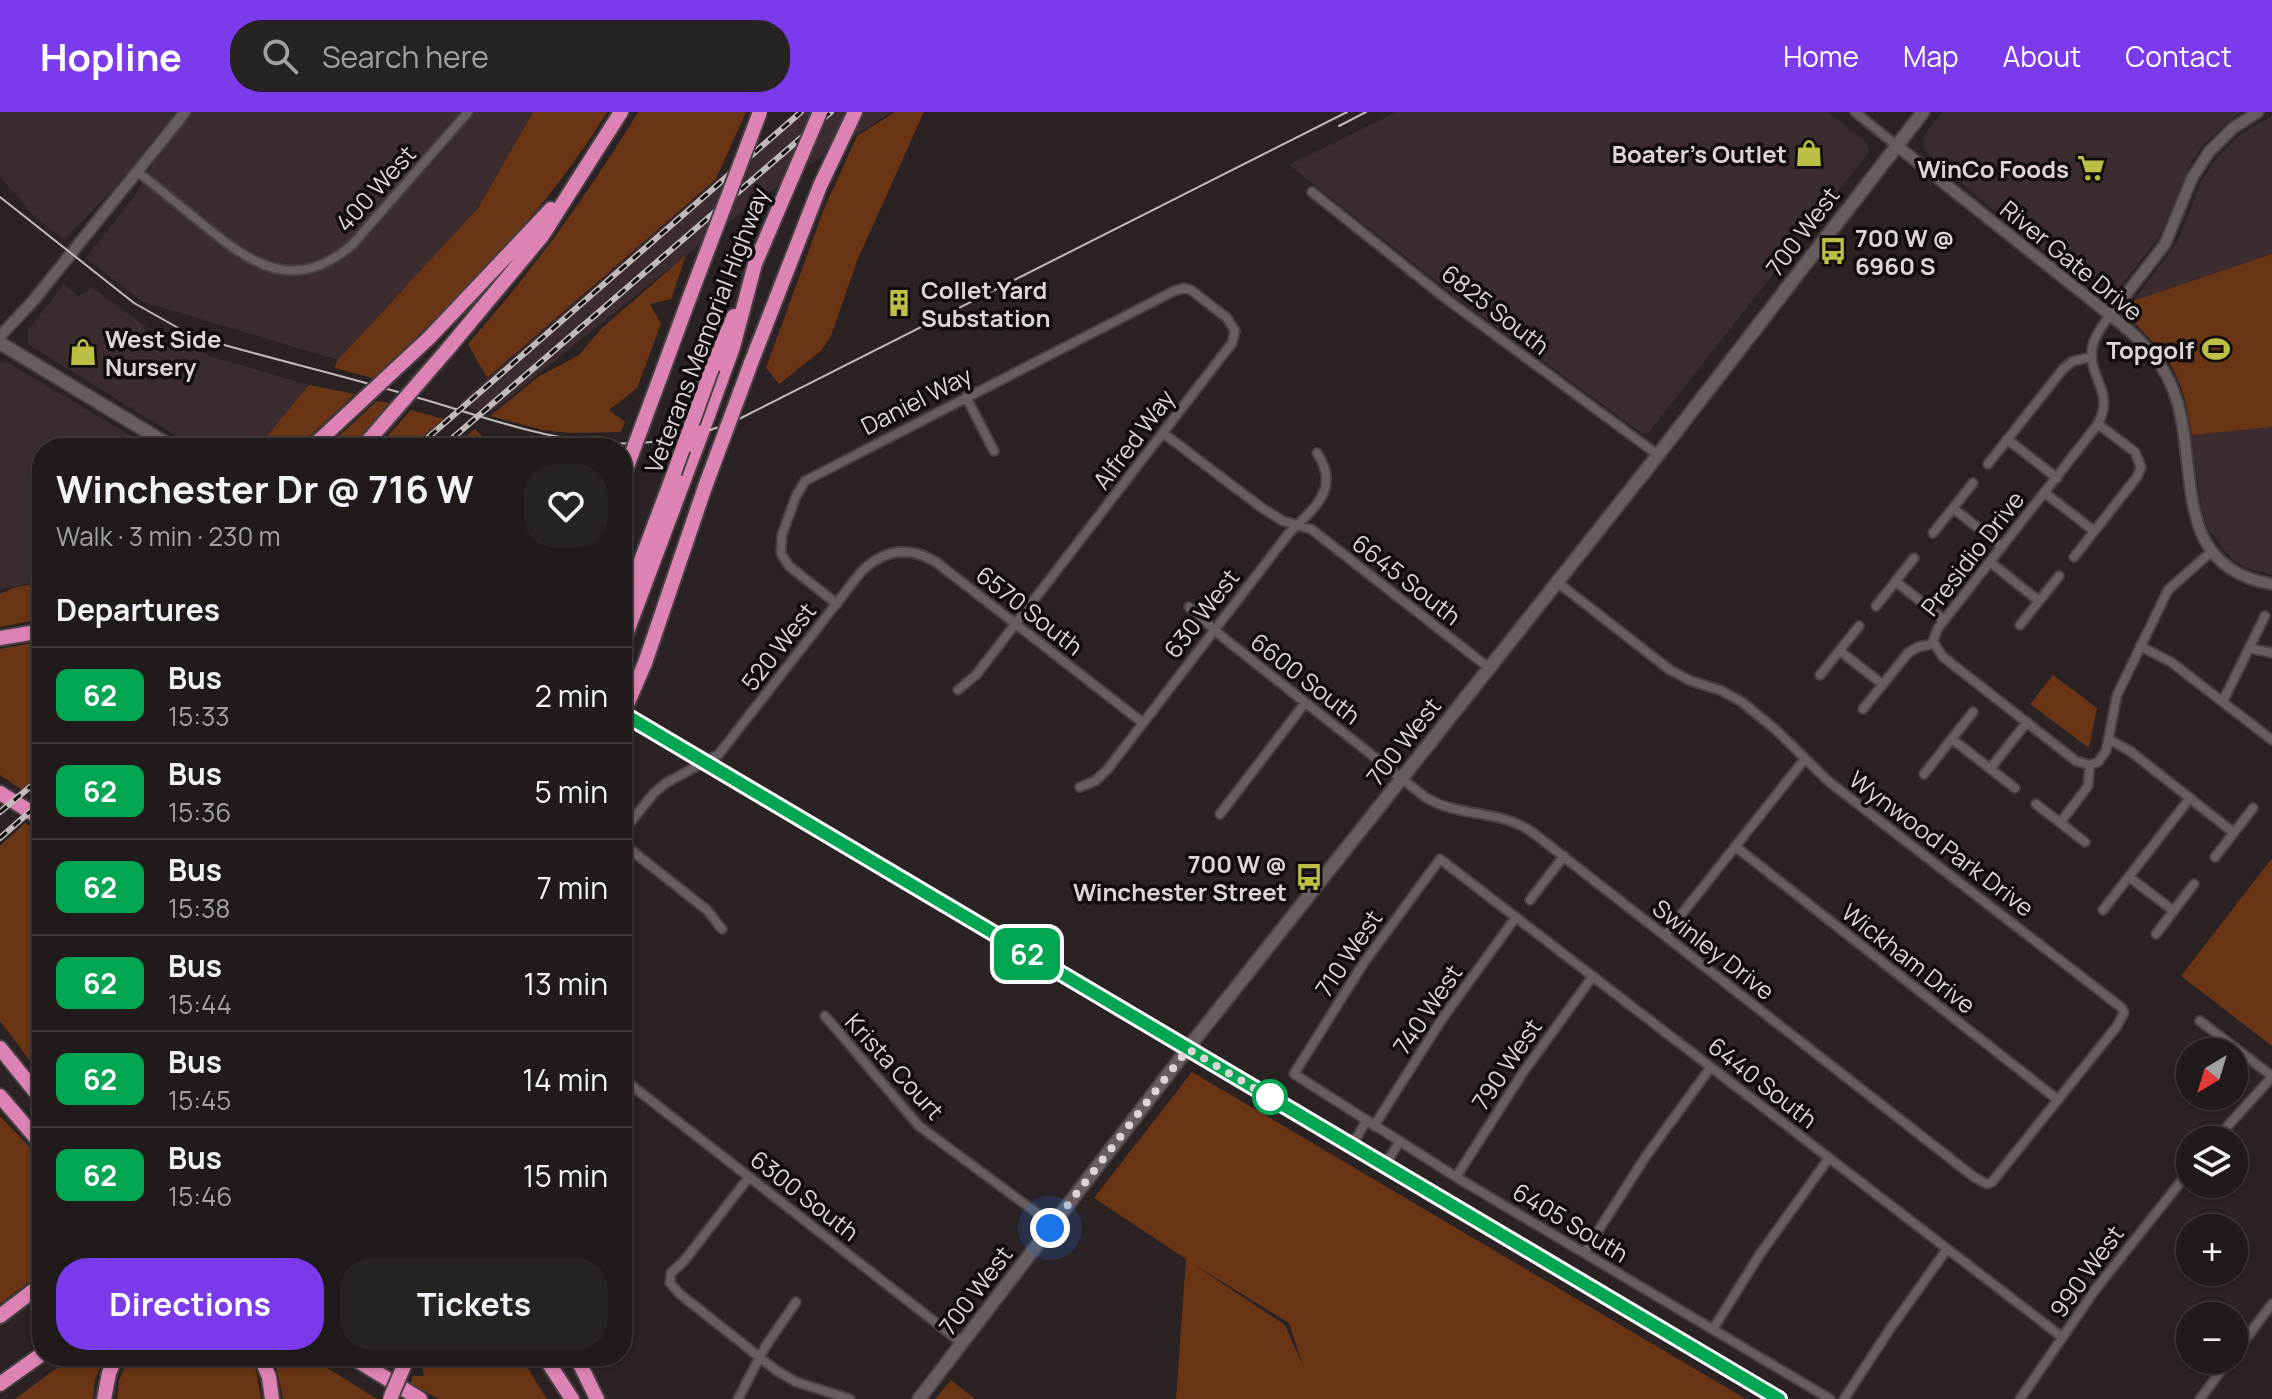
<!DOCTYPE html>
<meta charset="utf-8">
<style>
:root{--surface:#201a1a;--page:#282323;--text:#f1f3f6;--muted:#a2a1a2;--line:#3d3839;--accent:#7c3aed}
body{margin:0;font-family:Manrope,sans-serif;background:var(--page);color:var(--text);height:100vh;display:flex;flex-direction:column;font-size:30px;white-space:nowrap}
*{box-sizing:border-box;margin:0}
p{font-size:26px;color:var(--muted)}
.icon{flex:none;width:44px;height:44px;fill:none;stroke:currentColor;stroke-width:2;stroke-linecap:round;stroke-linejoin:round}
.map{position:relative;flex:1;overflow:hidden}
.panel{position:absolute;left:32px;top:326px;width:600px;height:928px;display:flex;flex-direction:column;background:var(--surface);border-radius:32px;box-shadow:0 2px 6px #0004,0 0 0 2px var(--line)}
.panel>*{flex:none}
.badge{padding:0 16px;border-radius:12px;font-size:28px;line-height:52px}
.needle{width:52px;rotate:218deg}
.controls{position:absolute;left:2176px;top:926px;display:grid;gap:16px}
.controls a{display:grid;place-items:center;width:72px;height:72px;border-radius:50%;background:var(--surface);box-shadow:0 2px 6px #0004,0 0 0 2px var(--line);font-size:40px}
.you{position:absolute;width:40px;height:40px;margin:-20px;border:6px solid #fff;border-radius:50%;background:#1a73e8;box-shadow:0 0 0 12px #1a73e833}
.map>.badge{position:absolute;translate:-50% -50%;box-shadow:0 0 0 4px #fff}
h2{padding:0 24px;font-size:30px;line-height:72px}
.round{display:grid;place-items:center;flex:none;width:84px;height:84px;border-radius:32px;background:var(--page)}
.overview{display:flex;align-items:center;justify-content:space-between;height:136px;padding:0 24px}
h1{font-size:38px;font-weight:700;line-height:60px}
.action{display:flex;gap:16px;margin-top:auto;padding:16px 24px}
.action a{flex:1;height:92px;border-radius:32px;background:var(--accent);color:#fff;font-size:32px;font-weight:700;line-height:92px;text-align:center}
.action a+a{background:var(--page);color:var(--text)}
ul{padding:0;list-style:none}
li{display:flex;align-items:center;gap:24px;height:96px;padding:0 24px;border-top:2px solid var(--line)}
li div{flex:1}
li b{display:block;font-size:30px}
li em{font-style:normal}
li .badge{min-width:88px;font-weight:700;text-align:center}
header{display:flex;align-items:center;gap:48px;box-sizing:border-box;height:112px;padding:0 40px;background:var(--accent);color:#fff}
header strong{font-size:38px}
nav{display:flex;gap:44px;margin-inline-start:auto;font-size:28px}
.search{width:560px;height:72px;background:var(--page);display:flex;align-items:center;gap:20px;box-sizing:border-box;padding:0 28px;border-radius:32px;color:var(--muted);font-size:30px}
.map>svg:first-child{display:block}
</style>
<header>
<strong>Hopline</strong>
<div class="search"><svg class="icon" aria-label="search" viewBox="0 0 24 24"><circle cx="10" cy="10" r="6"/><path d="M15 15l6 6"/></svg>Search here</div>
<nav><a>Home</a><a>Map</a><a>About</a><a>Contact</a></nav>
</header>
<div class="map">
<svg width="2272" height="1287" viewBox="0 0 2272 1287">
<rect width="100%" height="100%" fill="#2b2223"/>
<!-- built -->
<path fill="#3b2c2f" d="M 0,0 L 175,0 L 118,72 L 64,128 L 36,106 L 0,65 Z
M 193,0 L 533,0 L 478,96 L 338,248 L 143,190 L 86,146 L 133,86 L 155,48 Z
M 795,0 L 892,0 L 786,68 L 711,123 L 490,301 L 458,292 Z
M 1396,0 L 1828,0 L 1866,30 L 1869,40 L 1649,320 L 1643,322 L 1463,190 L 1289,53 Z
M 1942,0 L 2240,0 L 2204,32 L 2193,47 L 2159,125 L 2115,181 L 2105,185 L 2010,112 L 1926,40 L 1923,32 L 1924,23 Z
M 2272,4 L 2272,463 L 2246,456 L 2231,446 L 2208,417 L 2202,399 L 2184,281 L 2167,246 L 2154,229 L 2130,207 L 2128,196 L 2177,131 L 2201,70 L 2216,47 L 2240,23 Z
M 64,172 L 78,184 L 85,181 L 91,175 L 145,214 L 144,218 L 213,245 L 309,273 L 257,336 L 196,336 L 29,233 L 27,223 L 29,217 Z
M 7,250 L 151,336 L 42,336 L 42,469 L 0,477 L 0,251 Z"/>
<!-- green -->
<path fill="#693515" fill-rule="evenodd" d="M 533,0 L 607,0 C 544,103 460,185 373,266 L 334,256 L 338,248 L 478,96 Z
M 638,0 L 746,0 L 716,67 L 487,266 L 468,232 C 532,159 588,83 638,0 Z
M 895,0 L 924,0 L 857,149 L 831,224 L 821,239 L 779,272 L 766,256 L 824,97 L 857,24 Z
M 2272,142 L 2272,315 L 2192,323 C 2188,295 2182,269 2166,245 C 2157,231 2129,211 2128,196 L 2133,189 Z
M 686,143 L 671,187 L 650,192 L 661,212 L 637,276 L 609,298 L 625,310 L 621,320 L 569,321 L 543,318 L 490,304 L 538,265 L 579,243 L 601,217 Z
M 309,273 L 355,282 L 297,336 L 257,336 Z
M 377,289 L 389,291 L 351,336 L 326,336 Z
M 411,298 L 444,307 L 409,336 L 377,336 Z
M 475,317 L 485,327 L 524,336 L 453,336 Z
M 42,470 L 42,507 L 0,515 L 0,482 L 13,476 Z
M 42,529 L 42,658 L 22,678 L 0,663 L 0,537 Z
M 2053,563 L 2097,596 L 2089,636 L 2030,592 Z
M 25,711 L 42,722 L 42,965 L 0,909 L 0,734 Z
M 2272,746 L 2272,934 L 2181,864 Z
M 1192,960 L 1746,1287 L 1176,1287 L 1186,1147 L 1094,1086 ZM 1190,1150 L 1289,1211 L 1304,1256 L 1285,1213 Z
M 0,1004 L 42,1048 L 42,1160 L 0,1192 Z
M 73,1244 L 104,1244 L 95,1268 L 93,1287 L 15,1287 Z
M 130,1244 L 249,1244 L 256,1258 L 261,1287 L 117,1287 L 119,1268 Z
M 274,1244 L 308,1244 L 377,1287 L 283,1287 Z
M 420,1244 L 520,1244 L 547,1287 L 439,1287 L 410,1272 L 413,1264 L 424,1264 Z
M 951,1268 L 975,1287 L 935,1287 Z"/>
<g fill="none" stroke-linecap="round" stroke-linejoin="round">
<!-- minor casing -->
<g stroke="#474041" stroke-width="12">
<path id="minor" d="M 1855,0 L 1896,33
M 138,60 C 159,77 179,93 200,110 C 250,151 293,183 352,133 L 468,0
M 1312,80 L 1445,186 L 1658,343
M 966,285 L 994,339
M 1163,321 L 1262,396 L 1283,409 L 1311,417 L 1489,556
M 2007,327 L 2057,366
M 1988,352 L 2063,257 L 2073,249 L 2092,245
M 2045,381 L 2094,419
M 1953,396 L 2002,435
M 1933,421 L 1973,371
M 2074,445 L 2137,365 L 2141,355 L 2135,340 L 2098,312
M 1990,450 L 2039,489
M 1895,469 L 1944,508
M 837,492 L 789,454 L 781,441 L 782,423 L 796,384 L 805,369 L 1174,179 L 1184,176 L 1191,178 L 1227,206 L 1235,219 L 1232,231 L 976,563 L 958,578
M 1876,494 L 1914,446
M 1189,495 L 1225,527 L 1425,685 C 1459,706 1499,697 1532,720 L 1974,1065 L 1987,1072 L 1992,1070 L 2117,914 L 2124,901 L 2122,896 L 1828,669 L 1776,618 L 1742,590 L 1720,578 L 1691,569 L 1670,558 L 1557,470
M 2020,513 L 2059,464
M 2140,534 L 2171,550 L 2272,628
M 2249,536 L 2272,541
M 1840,539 L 1882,572
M 1820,563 L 1859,514
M 2223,589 L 2265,504
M 1863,597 L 1908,541 L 1918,535 L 1933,532
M 1952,627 L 2015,676
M 2110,628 L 2130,639 L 2234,721
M 2090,653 L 2076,649 L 1942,544 L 1933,529 L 1938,516 L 2098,312 C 2115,279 2088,266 2092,237 C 2094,224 2103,213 2110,203
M 2090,653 L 2098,650 L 2106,639 L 2117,583 L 2168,478 L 2212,439
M 1990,657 L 2027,610
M 1924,662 L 1973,600
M 1080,675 L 1095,669 L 1107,658 L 1289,421 C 1314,396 1341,377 1317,341
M 2036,692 L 2085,730
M 1220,702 L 1305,591
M 2060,711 L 2088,674 L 2090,653
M 622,721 L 654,681 L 666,671 L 719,642 L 861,460 C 884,437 909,434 936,450 L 1143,611
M 622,731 L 707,798 L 722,817
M 1736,735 L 2058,988
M 2215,745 L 2253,696
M 2129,765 L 2174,799
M 1530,788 L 1564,744
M 2103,798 L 2190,686
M 2156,822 L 2194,772
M 1665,823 L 1804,648
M 825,904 L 919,1014 L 1053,1113
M 2200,909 L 2272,964
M 622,966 L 962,1231
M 1374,1014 L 1442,907 L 1516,805
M 2215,1028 L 2272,965
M 1352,1033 L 1367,1008
M 1385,1053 L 1400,1029
M 749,1065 L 684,1149 L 671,1161 L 670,1171 L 681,1183 L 777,1259 L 796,1270 L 850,1287
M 1456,1065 L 1522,962 L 1593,864
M 1584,1141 L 1646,1044 L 1711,955
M 1713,1217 L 1760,1142 L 1829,1046
M 2234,1242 L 2272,1192
M 738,1287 L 765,1235 L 796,1190
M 1830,1287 L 1456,1065 L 1294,962 L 1363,852 L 1440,747 L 2062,1225
M 1844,1287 L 1890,1217 L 1947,1137
M 2020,1287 L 2095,1178 L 2190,1058
M 2200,1287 L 2229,1248"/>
</g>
<!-- tertiary casing -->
<g stroke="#474041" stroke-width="14">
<path id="tertiary" d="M 1896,33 L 2120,211 C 2145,231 2165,253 2175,283 C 2200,355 2169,455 2272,472
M 2110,203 L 2165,132 L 2192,66 L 2209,40 L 2233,16 L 2258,0
M 0,224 L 33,189 L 185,0"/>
</g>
<!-- secondary casing -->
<g stroke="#474041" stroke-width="16">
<path id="secondary" d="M 0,231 L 174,336
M 622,601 L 1779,1287
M 919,1287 L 1196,926 L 1658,343 L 1923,0"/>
</g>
<!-- motorway casing -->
<g stroke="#474041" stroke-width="18">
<path id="motorway" d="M 430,225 L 551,97
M 447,238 L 542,124 L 621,0
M 751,251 L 820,74 L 855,0
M 712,256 L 734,204
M 661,263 L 689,187
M 702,320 L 733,235 L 755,152
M 622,499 L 674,361
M 0,526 L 42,519
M 622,533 L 696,336
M 645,551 L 705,375
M 0,681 L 42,707
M 0,936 L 42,988
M 0,984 L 42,1033
M 0,1204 L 42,1172
M 260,1244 L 269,1265 L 272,1287
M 350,1244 L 420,1287
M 544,1244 L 572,1287
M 576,1244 L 597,1287
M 0,1272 L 42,1242
M 104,1287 L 109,1261 L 116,1244"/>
</g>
<!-- minor -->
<use href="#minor" stroke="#675c5e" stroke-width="8"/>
<!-- tertiary -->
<use href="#tertiary" stroke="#675c5e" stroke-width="10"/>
<!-- secondary -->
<use href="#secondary" stroke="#675c5e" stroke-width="12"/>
<!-- motorway -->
<use href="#motorway" stroke="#dc83b4" stroke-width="14"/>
<!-- tram -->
<path stroke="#c1babb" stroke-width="2" d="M 1339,14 L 1366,0
M 0,85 L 134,191 L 180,217 L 210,229 C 273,247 336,262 398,280 C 518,313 611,360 735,309 L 1347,0"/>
<!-- rail casing -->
<g stroke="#c1babb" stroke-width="6">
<path id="rail" d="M 416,336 L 801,0
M 441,336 L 831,0
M 0,700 L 42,665
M 0,726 L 42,689"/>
</g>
<!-- rail -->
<use href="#rail" stroke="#110d0d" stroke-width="3" stroke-dasharray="9" stroke-linecap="butt"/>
<!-- motorway-bridge casing -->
<g stroke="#474041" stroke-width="18" stroke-linecap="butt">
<path id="motorway-bridge" d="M 755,152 L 820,0
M 689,187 L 760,0
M 311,336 L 430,225
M 362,336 L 447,238
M 696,336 L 702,320
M 674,361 L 712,256
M 622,368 L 661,263
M 705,375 L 751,251
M 622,604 L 645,551
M 390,1287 L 408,1244"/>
</g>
<!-- motorway-bridge -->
<use href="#motorway-bridge" stroke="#dc83b4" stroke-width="14"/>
</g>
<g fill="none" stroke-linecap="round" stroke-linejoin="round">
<!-- line casing -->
<g stroke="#fff" stroke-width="18">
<path id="line" d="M 622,601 L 1779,1287"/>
</g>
<!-- line -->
<use href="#line" stroke="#00a651" stroke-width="12"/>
<!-- walk -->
<path stroke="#dbd5d6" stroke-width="8" stroke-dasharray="0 14.4" d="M 1050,1116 L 1188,937 L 1281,992 L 1270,985"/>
</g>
<!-- icons -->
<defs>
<g id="shop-bare" transform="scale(2.16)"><path d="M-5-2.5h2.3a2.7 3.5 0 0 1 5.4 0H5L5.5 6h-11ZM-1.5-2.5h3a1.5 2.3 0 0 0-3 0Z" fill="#bbc045" stroke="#110d0d" stroke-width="2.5" paint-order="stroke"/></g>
<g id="supermarket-bare" transform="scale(2.16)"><path d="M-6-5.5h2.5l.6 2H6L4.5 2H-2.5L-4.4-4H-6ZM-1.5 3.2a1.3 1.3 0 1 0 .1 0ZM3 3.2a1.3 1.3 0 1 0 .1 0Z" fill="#bbc045" stroke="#110d0d" stroke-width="2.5" paint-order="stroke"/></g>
<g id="bus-bare" transform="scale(2.16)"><path d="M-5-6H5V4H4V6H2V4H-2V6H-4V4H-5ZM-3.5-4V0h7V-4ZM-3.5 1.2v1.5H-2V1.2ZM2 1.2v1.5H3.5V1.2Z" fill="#bbc045" stroke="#110d0d" stroke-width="2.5" paint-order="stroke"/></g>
<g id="building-bare" transform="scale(2.16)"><path d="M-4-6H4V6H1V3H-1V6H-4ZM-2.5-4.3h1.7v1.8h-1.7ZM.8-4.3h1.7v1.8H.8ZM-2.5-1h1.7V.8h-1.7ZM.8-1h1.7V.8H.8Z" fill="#bbc045" stroke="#110d0d" stroke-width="2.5" paint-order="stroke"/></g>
<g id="stadium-bare" transform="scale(2.16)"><path d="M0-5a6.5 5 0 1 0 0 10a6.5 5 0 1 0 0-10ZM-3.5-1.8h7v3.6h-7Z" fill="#bbc045" stroke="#110d0d" stroke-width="2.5" paint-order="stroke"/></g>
</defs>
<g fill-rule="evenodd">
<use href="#shop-bare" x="1809" y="41"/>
<use href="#supermarket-bare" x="2091" y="56"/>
<use href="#bus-bare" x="1833" y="139"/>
<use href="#building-bare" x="899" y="191"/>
<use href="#stadium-bare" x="2216" y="237"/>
<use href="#shop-bare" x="83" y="240"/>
<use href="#bus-bare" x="1309" y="765"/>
</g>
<!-- markers -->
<circle fill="#fff" stroke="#00a651" stroke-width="4" cx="1270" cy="985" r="16"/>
<g text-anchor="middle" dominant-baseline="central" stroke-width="7" stroke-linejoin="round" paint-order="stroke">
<!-- poi labels -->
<g font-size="24" font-weight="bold" fill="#dbd5d6" stroke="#110d0d" text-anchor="end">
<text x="1787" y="41">Boater's Outlet</text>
<text x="2069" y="56">WinCo Foods</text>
<text x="1855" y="125" text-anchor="start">700 W @<tspan x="1855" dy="28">6960 S</tspan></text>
<text x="921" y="177" text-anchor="start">Collet Yard<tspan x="921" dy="28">Substation</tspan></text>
<text x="105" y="226" text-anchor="start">West Side<tspan x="105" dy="28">Nursery</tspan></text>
<text x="2194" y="237">Topgolf</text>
<text x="1287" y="751">700 W @<tspan x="1287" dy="28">Winchester Street</tspan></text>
</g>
<!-- street labels -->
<g font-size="24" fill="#dbd5d6" stroke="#110d0d">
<text transform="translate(375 76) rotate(-48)">400 West</text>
<text transform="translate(1802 119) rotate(-53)">700 West</text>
<text transform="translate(2072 148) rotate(39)">River Gate Drive</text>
<text transform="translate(1496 197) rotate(38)">6825 South</text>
<text transform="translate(706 218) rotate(-69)">Veterans Memorial Highway</text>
<text transform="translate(916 288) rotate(-27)">Daniel Way</text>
<text transform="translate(1133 327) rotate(-53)">Alfred Way</text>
<text transform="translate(1972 441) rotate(-52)">Presidio Drive</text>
<text transform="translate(1407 467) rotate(38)">6645 South</text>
<text transform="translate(1030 498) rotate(38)">6570 South</text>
<text transform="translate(1201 501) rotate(-52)">630 West</text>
<text transform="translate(778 534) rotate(-52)">520 West</text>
<text transform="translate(1306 566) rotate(38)">6600 South</text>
<text transform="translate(1403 629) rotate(-52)">700 West</text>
<text transform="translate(1942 731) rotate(37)">Wynwood Park Drive</text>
<text transform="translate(1714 837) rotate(38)">Swinley Drive</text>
<text transform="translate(1348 841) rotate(-56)">710 West</text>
<text transform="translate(1909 846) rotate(38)">Wickham Drive</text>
<text transform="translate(1427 897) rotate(-56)">740 West</text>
<text transform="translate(1506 952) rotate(-56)">790 West</text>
<text transform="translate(895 954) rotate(48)">Krista Court</text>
<text transform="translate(1763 970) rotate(38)">6440 South</text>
<text transform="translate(805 1083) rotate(38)">6300 South</text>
<text transform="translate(1571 1110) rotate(31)">6405 South</text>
<text transform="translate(2086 1159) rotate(-54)">990 West</text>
<text transform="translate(975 1178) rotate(-53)">700 West</text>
</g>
</g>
</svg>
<div class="controls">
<a><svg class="needle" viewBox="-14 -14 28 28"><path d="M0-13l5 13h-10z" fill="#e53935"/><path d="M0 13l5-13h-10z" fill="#a2a1a2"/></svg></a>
<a><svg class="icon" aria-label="layers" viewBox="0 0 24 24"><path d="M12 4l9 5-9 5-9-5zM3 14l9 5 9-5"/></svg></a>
<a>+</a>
<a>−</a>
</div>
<div class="you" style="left:1050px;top:1116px"></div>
<b class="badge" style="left:1027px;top:842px;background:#00a651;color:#fff">62</b>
<section class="panel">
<div class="overview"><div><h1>Winchester Dr @ 716 W</h1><p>Walk · 3 min · 230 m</p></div><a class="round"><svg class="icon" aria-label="heart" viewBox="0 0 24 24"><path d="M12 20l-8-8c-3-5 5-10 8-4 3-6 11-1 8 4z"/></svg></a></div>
<h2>Departures</h2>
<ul>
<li><span class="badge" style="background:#00a651;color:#fff">62</span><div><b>Bus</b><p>15:33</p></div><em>2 min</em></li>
<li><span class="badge" style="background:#00a651;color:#fff">62</span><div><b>Bus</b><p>15:36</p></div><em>5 min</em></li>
<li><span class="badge" style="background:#00a651;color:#fff">62</span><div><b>Bus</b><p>15:38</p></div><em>7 min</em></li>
<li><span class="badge" style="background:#00a651;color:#fff">62</span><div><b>Bus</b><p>15:44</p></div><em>13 min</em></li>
<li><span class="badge" style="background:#00a651;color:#fff">62</span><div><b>Bus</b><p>15:45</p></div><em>14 min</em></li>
<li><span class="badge" style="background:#00a651;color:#fff">62</span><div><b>Bus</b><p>15:46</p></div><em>15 min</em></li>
</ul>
<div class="action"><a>Directions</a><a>Tickets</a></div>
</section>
</div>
